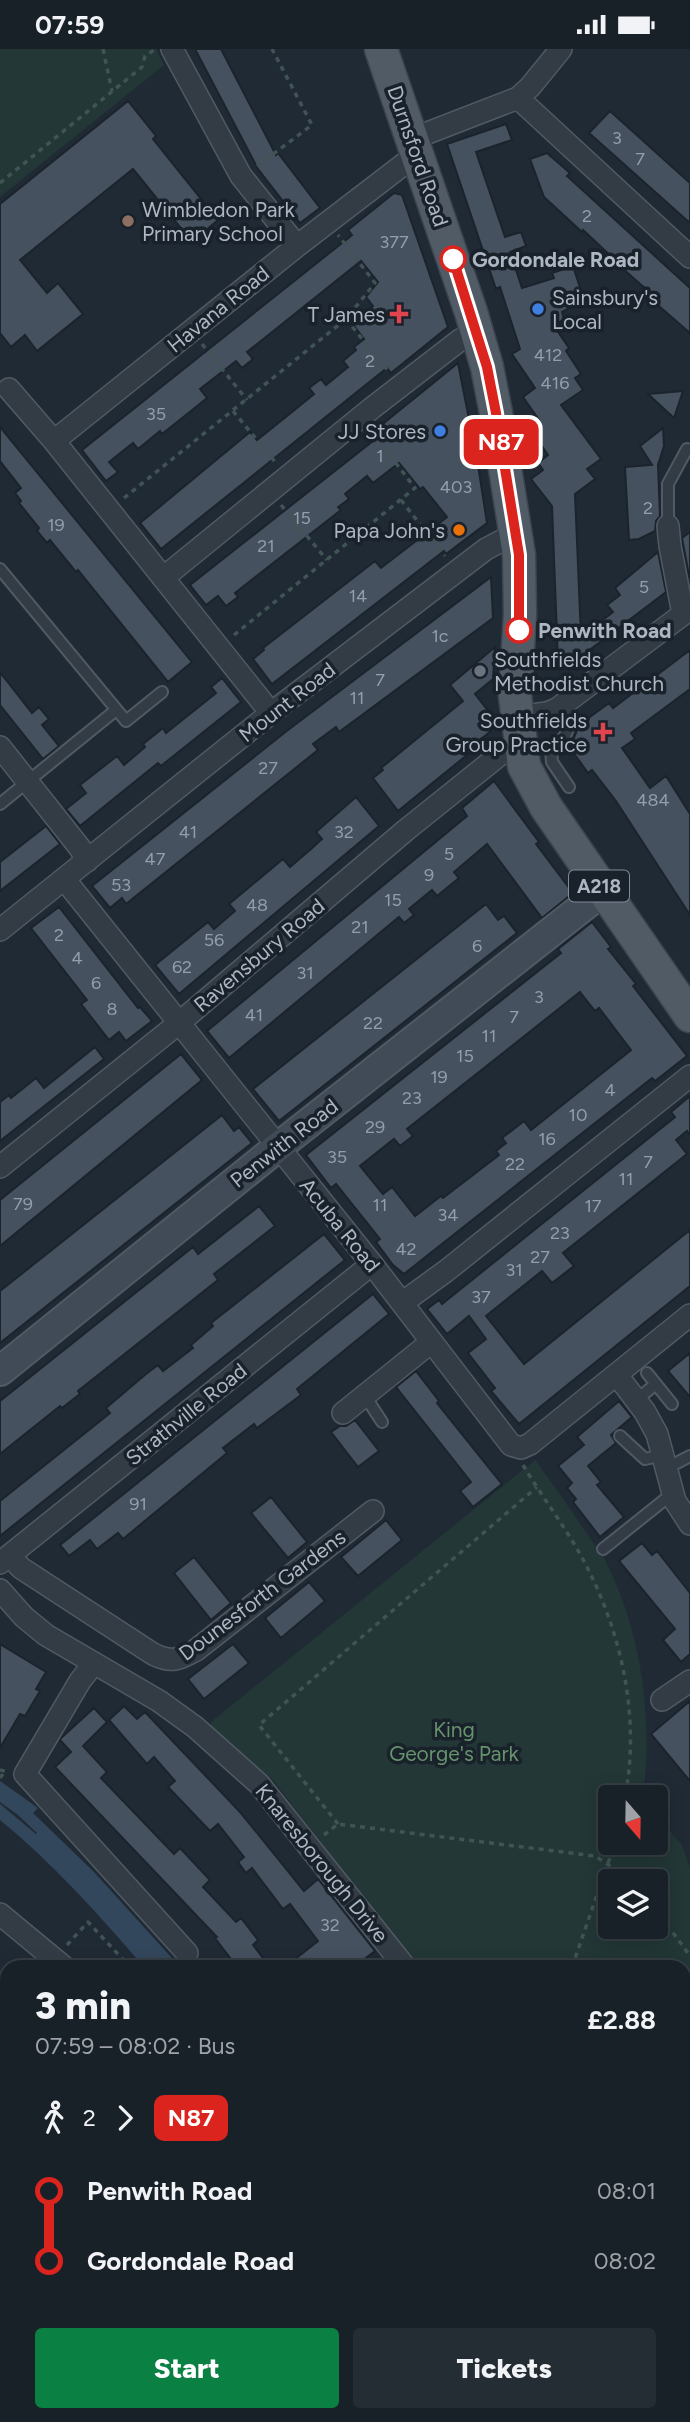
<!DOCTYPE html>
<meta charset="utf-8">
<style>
:root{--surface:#182028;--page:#252d34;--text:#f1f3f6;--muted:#9fa3a8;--line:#363e45;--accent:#0b8043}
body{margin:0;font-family:Figtree,sans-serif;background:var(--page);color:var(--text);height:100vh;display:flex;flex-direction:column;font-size:26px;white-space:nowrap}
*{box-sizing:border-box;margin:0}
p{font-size:23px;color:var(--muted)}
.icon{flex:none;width:38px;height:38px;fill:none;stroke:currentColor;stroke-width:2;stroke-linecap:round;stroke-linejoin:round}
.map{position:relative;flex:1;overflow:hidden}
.sheet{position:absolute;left:0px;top:1911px;width:691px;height:462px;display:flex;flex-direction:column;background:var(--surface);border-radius:21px 21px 0 0;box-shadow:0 4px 18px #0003,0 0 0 2px var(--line)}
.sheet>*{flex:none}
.badge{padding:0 14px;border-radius:10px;font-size:24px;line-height:46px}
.needle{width:46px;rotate:160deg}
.controls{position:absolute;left:598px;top:1736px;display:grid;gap:14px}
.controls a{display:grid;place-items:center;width:70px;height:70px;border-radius:7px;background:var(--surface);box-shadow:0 4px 18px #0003,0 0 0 2px var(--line);font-size:35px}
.map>.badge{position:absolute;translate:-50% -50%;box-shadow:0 0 0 4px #fff}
.legs{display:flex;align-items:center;gap:10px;height:77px;padding:0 35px;font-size:23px}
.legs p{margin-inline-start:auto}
.summary{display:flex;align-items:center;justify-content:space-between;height:119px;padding:0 35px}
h1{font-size:38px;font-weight:800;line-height:52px}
.action{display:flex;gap:14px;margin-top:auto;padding:14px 35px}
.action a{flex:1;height:80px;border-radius:7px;background:var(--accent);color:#fff;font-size:28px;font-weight:800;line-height:80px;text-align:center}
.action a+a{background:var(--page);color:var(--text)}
ul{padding:0 35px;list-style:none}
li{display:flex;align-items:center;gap:24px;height:70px;font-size:26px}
li i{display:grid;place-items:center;width:10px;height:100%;margin:0 9px;background:currentColor}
li i::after{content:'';width:18px;height:18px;margin:-9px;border:5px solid;border-radius:50%;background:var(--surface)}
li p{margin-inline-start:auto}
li:first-child i{background:linear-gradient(#0000 50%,currentColor 0)}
li:last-child i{background:linear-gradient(currentColor 50%,#0000 0)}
.status{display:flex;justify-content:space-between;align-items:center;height:49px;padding:0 35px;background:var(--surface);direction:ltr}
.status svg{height:19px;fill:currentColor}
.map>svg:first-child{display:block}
</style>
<div class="status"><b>07:59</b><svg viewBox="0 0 49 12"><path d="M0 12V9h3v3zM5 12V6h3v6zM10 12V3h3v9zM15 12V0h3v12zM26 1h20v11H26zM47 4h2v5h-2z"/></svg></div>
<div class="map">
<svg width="690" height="2373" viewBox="0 0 690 2373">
<rect width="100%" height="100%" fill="#202a35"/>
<!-- green -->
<path fill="#233737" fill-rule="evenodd" d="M 0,0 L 156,0 L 164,16 L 0,148 Z
M 535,1411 C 556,1439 575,1467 594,1495 C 598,1500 602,1504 605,1511 C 642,1583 653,1670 643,1748 L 611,1748 L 611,1794 L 656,1794 L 656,1766 L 682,1796 L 690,1819 L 690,2373 L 436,2373 L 433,2366 L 684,2366 L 684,1918 L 417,1918 L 273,1731 L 211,1678 L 211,1673 ZM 611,1832 L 656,1832 L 656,1878 L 611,1878 Z"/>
<!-- water -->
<path fill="#33475c" d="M 0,1732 L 38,1759 L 33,1764 L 94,1823 L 180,1918 L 144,1918 C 99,1866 54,1815 0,1771 L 0,1755 L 36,1785 L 37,1784 L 18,1766 L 0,1753 Z
M 395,2366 L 433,2366 L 436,2373 L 399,2373 Z"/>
<!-- building -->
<path fill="#46515f" stroke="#1b232c" stroke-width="2" fill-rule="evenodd" d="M 195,0 L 221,0 L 276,106 L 278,104 L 320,159 L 300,174 L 258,120 Z
M 128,52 L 156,87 L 153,90 L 218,171 L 192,193 L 133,120 L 20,211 L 47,244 L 58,234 L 83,265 L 37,302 L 25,286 L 11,298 L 0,284 L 0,155 Z
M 610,62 L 690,134 L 690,174 L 589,84 Z
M 506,75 L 512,91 L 476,103 L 505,188 L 521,183 L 526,197 L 510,203 L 522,239 L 554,229 L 552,224 L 573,217 L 584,251 L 562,263 L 564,270 L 554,277 L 569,299 L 566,302 L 581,325 L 575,329 L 583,341 L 561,356 L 601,410 L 587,420 L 595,430 L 575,445 L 581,587 L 613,563 L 607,556 L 620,546 L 615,539 L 658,503 L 666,543 L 567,618 L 558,614 L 552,457 L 531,430 L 543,421 L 538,414 L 548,406 L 529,378 L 539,371 L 523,348 L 535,339 L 512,305 L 520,300 L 500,238 L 496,240 L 447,95 Z
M 547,104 L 570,124 L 567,127 L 690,239 L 690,284 L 652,251 L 655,248 L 613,211 L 614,210 L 583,181 L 582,183 L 544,148 L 530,110 Z
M 394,144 L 402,146 L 448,278 L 391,324 L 387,319 L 161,500 L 140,474 L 250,383 L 257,391 L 292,363 L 314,345 L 309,339 L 321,330 L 326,336 L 348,318 L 343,312 L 356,301 L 354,298 L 364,290 L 352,274 L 373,257 L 366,248 L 378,233 L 361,212 L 247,303 L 253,310 L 242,319 L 236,312 L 200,340 L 207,349 L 196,358 L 162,385 L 160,382 L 138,400 L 133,394 L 109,413 L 118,423 L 106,432 L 82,401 L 352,186 L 348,181 Z
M 458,314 L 478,416 L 487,474 L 446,505 L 444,502 L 272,635 L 253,610 L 264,601 L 263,599 L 375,512 L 381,519 L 447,468 L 423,438 L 420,440 L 399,414 L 373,434 L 367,427 L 345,445 L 349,450 L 338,458 L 341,461 L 235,544 L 238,548 L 226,557 L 218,547 L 206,556 L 190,536 L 378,388 L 374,382 Z
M 683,342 L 674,369 L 648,345 Z
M 0,378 L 192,613 L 168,633 L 78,521 L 76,523 L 50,491 L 47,494 L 37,482 L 39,479 L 19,454 L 21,452 L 15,444 L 21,439 L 0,412 Z
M 663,379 L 664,397 L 658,416 L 660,467 L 656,472 L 655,482 L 639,490 L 629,491 L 625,418 L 652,416 L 640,397 Z
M 690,483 L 690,526 L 689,527 L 682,489 Z
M 491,528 L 493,569 L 339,683 L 336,678 L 313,695 L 318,701 L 126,855 L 122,849 L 110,859 L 92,837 L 288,681 Z
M 495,598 L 493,630 L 475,645 L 489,663 L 485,667 L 489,671 L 485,675 L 491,682 L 481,690 L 483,693 L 398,762 L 373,729 L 383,721 L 381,719 L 463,652 L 450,636 Z
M 690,601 L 690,640 L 631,684 L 635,690 L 622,699 L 650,739 L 666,727 L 690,765 L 690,866 L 616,752 L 592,721 L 588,724 L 570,699 L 579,676 L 609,654 L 613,659 Z
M 0,623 L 32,664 L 39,658 L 49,670 L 42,676 L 59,697 L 43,710 L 0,656 Z
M 222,629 L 241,653 L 161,717 L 158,714 L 80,777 L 66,760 L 86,744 L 80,736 L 117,707 L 124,716 L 145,698 L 143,695 L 163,679 L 166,684 L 216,644 L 211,638 Z
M 494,732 L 539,793 L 536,795 L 573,844 L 542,869 L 487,795 L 454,823 L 459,829 L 437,847 L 432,841 L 409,860 L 414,866 L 404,874 L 399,868 L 229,1009 L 207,982 L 467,767 L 462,759 Z
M 356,748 L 379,777 L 179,945 L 155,916 L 208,873 L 214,880 L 235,862 L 229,855 L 283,810 L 290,818 L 311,800 L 322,790 L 316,783 Z
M 46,777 L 60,795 L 0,842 L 0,813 Z
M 486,855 L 498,871 L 504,867 L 517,884 L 279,1072 L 253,1040 Z
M 59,858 L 138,959 L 140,958 L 152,972 L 126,992 L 119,983 L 109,991 L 81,955 L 87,951 L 31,879 Z
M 592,873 L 611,898 L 608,900 L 636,935 L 633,937 L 687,1007 L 655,1032 L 652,1029 L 404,1225 L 393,1216 L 376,1193 L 380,1190 L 336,1135 L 331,1139 L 306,1106 L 561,904 L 558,900 ZM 580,943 L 595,962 L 599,959 L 631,1001 L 531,1081 L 524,1072 L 502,1089 L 506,1094 L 496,1102 L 499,1106 L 443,1149 L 441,1147 L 415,1167 L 392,1138 L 383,1145 L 360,1117 L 394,1090 L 400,1097 L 413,1087 L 407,1080 Z
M 95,998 L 104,1010 L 0,1092 L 0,1053 L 9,1046 L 11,1049 L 36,1029 L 44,1039 Z
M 181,1005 L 202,1031 L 0,1197 L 0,1151 Z
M 690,1047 L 690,1086 L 687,1082 L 676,1091 L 687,1105 L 563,1204 L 574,1217 L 552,1234 L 542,1222 L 486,1267 L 524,1315 L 690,1181 L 690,1237 L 519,1375 L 491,1342 L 495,1339 L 468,1304 L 486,1290 L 469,1267 L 447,1285 L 427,1260 L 439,1251 L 442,1255 L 675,1068 L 671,1063 Z
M 222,1066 L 234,1082 L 239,1078 L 252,1094 L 0,1294 L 0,1242 Z
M 259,1157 L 275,1177 L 214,1225 L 218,1231 L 78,1342 L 80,1345 L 62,1359 L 60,1357 L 0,1405 L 0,1352 L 193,1198 L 198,1205 Z
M 324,1185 L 345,1211 L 0,1487 L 0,1452 L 110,1364 L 106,1359 L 146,1325 L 158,1316 L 163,1322 L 193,1299 L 191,1296 L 213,1277 L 211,1274 Z
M 373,1245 L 389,1265 L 297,1340 L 301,1346 L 257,1379 L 254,1375 L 223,1399 L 227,1404 L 123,1490 L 118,1484 L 97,1500 L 90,1491 L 69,1507 L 60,1496 Z
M 690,1304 L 690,1348 L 668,1322 Z
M 416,1322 L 439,1352 L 437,1354 L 502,1435 L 473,1458 L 460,1442 L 471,1433 L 396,1338 Z
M 619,1352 L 632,1368 L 611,1386 L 616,1394 L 588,1417 L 601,1433 L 597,1436 L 624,1468 L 600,1488 L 573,1453 L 576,1450 L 567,1439 L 572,1434 L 558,1417 L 584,1396 L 577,1388 Z
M 355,1371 L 379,1402 L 358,1418 L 331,1383 L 340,1377 L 346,1377 Z
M 271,1448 L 307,1493 L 288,1509 L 251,1464 Z
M 386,1471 L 402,1491 L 358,1527 L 341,1508 Z
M 642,1494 L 652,1506 L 657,1502 L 690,1544 L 690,1605 L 681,1613 L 663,1591 L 675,1580 L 619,1512 Z
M 194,1508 L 231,1554 L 211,1571 L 174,1524 Z
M 309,1533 L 325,1552 L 281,1589 L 265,1569 Z
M 0,1595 L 46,1623 L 36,1640 L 40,1642 L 25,1667 L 20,1665 L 0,1699 Z
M 233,1595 L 249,1614 L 204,1650 L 188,1630 Z
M 690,1652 L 690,1732 L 651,1685 Z
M 124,1657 L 137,1670 L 145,1663 L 240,1763 L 304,1842 L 318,1830 L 375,1902 L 354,1918 L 285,1918 L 318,1892 L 290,1855 L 283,1860 L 252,1819 L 246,1824 L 238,1813 L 244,1808 L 218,1775 L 210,1782 L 168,1738 L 175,1732 L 154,1708 L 147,1715 L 109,1671 Z
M 94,1659 L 107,1673 L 83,1697 L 107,1723 L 101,1729 L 174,1805 L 180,1799 L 210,1831 L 203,1838 L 236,1873 L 241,1869 L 258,1891 L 253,1896 L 270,1918 L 237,1918 L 215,1889 L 217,1888 L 55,1718 L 71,1703 L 60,1691 L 61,1689 Z"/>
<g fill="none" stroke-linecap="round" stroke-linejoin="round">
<!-- street-tunnel -->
<path stroke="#353f4a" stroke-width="21" stroke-dasharray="21 10" stroke-linecap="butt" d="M 279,2373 L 295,2366"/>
<!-- lane casing -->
<g stroke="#505a64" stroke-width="14">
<path id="lane" d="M 668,477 L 668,435 L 687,400
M 0,520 L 126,672 L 162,643
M 562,656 C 573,678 570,685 551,701 L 552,713 L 569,738
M 0,755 L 116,661
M 647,1324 L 672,1355
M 365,1347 L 382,1373
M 636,1351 L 656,1335
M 620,1387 L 645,1410 L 664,1406
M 667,1419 L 690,1407
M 603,1500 L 673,1444
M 223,2366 L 226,2373
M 346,2366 L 349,2373"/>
</g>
<!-- street casing -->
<g stroke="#505a64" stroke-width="24">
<path id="street" d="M 172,0 L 241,127 L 297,197
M 518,49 L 690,208
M 412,90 L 518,49 L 530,38 L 561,0
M 9,340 L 54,392 L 271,664
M 54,392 L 297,197 L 417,105
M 668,477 L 670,497 L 683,565
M 163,529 L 372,359 L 460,291 L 477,283
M 516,668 L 547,664 L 557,660 L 690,560
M 0,698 L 80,799 L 87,812
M 65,831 L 372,1215 L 511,1396 L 521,1399 L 530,1395 L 690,1266
M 0,881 L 271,664 L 486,500 L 503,491 L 517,488
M 0,1118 L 179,974 L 406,781 L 502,704 L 520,701
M 402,1254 L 446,1222 L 690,1027
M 617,1326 L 645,1363 L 657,1385 L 675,1452 L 690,1475
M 343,1364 L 430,1294
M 10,1507 L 21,1519 L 153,1605 C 171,1614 179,1611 196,1601 L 373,1462
M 0,1514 L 372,1215
M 0,1541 L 24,1568 L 46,1586 L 159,1652 L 195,1678 L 259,1735 L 405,1918
M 94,1614 L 80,1632 L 25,1725 L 187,1904
M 662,1651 L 690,1632
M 0,1865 L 64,1918
M 0,2274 L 7,2271"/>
</g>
<!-- secondary casing -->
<g stroke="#505a64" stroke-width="32">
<path id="secondary" d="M 0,1322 L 278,1098 L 603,842"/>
</g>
<!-- primary casing -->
<g stroke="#3c454f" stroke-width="35">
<path id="primary" d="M 381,0 L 471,263 L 487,318 L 496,364 L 519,506 L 520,566 L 515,647 L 524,717 L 546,758 L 690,967"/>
</g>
<!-- path -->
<path stroke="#415455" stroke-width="3.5" stroke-dasharray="5 5" stroke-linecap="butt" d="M 103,0 L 112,42
M 257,117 L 312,76 L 272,0
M 0,134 L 142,18 L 145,7 L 154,1
M 346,270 L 389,323
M 202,295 L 247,351
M 233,362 L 276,414
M 124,449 L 346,270 L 375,234 L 338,186
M 401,451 L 445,507
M 281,456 L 327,511
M 234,586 L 415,439 L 372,383
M 523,1416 C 544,1451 570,1484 588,1520 C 623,1589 640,1672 625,1748
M 0,1721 L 9,1723
M 0,1729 L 5,1722
M 338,1775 L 259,1676 L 537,1438
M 324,1786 L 338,1775 L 595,1807 L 624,1826 L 629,1832
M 656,1873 L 674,1885 L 690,1907
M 67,1896 L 88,1873 L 130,1918
M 572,1918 L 615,1794
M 684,2077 L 690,2054
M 684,2248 L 690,2260
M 684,2335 L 690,2337
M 512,2366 L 517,2373"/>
<!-- lane -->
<use href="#lane" stroke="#333c45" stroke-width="10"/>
<!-- street -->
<use href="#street" stroke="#333c45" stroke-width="21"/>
<!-- secondary -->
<use href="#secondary" stroke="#414b58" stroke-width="28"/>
<!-- primary -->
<use href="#primary" stroke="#515b66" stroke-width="32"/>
</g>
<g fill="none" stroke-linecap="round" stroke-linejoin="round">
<!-- line-1 casing -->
<g stroke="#fff" stroke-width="16">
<path id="line-1" d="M 453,210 L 487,318 L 496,364 L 519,506 L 519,581"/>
</g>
<!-- line-1 -->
<use href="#line-1" stroke="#dc241f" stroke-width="10"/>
</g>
<!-- markers -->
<circle fill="#8d6e63" stroke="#19212a" stroke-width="2.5" cx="128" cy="172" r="7"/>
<g fill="#fff" stroke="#dc241f" stroke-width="3.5">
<circle cx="453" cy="210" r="12"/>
<circle cx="519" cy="581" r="12"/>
</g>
<g fill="#3f7fe0" stroke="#19212a" stroke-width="2.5">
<circle cx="538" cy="260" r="7"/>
<circle cx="440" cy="382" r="7"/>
</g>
<g fill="#e0444e" stroke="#19212a" stroke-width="2.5">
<path d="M395.5 254.5h7v7h7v7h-7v7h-7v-7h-7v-7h7z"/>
<path d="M599.5 672.5h7v7h7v7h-7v7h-7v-7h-7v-7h7z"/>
</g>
<circle fill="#e8710a" stroke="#19212a" stroke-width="2.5" cx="459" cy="481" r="7"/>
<circle fill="#6b7280" stroke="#19212a" stroke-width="2.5" cx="480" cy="622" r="7"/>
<g text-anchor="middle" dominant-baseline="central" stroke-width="7" stroke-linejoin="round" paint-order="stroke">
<!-- number labels -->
<g font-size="18" fill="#939eaa">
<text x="617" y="89">3</text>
<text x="640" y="110">7</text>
<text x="587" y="167">2</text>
<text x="394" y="193">377</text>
<text x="548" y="306">412</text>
<text x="370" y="312">2</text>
<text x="555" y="334">416</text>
<text x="156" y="365">35</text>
<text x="380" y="407">1</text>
<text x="456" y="438">403</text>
<text x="648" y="459">2</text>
<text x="302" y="469">15</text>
<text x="56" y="476">19</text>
<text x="266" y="497">21</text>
<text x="644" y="538">5</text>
<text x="358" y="547">14</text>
<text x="440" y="587">1c</text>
<text x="380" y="631">7</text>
<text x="357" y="649">11</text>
<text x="268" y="719">27</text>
<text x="653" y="751">484</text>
<text x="188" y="783">41</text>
<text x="344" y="783">32</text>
<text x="449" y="805">5</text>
<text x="155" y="810">47</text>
<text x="429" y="826">9</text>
<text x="121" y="836">53</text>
<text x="393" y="851">15</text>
<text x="257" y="856">48</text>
<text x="360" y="878">21</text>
<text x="59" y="886">2</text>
<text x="214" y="891">56</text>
<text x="477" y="897">6</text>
<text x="77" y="909">4</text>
<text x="182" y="918">62</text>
<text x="305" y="924">31</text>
<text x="96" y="934">6</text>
<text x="539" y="948">3</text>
<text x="112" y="960">8</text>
<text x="254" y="966">41</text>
<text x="514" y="968">7</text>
<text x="373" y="974">22</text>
<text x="489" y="987">11</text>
<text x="465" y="1007">15</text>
<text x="439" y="1028">19</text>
<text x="610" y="1041">4</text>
<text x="412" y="1049">23</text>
<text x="578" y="1066">10</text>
<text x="375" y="1078">29</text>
<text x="547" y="1090">16</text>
<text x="337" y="1108">35</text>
<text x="648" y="1113">7</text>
<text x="515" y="1115">22</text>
<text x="626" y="1130">11</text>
<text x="23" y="1155">79</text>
<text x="380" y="1156">11</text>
<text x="593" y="1157">17</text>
<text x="448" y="1166">34</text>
<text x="560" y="1184">23</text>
<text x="406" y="1200">42</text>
<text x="540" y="1208">27</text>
<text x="514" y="1221">31</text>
<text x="481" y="1248">37</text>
<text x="138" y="1455">91</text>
<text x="330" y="1876">32</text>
</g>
<!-- shield labels -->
<rect fill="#19212a" stroke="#818a95" stroke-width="2" x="569" y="821.5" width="60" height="31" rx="5"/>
<g font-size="19" font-weight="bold" fill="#adb7c3">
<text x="599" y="837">A218</text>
</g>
<!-- street labels -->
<g font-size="21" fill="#adb7c3" stroke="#19212a">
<text transform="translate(418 107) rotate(71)">Durnsford Road</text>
<text transform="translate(218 260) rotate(-39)">Havana Road</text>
<text transform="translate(287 653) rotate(-38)">Mount Road</text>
<text transform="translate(259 906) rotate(-40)">Ravensbury Road</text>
<text transform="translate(284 1094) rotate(-38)">Penwith Road</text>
<text transform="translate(340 1176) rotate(51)">Acuba Road</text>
<text transform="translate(186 1365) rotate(-39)">Strathville Road</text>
<text transform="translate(262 1546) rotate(-37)">Dounesforth Gardens</text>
<text transform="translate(322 1814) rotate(51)">Knaresborough Drive</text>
</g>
<!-- poi labels -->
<g font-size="21" fill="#adb7c3" stroke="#19212a" text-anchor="end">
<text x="142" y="160" text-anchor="start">Wimbledon Park<tspan x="142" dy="24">Primary School</tspan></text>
<text x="552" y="248" text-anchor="start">Sainsbury's<tspan x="552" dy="24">Local</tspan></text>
<text x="385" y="265">T James</text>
<text x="426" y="382">JJ Stores</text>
<text x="445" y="481">Papa John's</text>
<text x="494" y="610" text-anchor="start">Southfields<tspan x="494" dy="24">Methodist Church</tspan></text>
<text x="587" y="671">Southfields<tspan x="587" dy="24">Group Practice</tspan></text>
</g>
<!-- stop labels -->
<g font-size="21" font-weight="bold" fill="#adb7c3" stroke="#19212a" text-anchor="start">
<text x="472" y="210">Gordondale Road</text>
<text x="538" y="581">Penwith Road</text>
</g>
<!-- park labels -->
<g font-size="21" fill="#66926d" stroke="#19212a">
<text x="454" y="1680">King<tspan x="454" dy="24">George's Park</tspan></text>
</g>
</g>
</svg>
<div class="controls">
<a><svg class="needle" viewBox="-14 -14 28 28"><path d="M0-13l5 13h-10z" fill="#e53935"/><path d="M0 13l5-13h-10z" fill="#9fa3a8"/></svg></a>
<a><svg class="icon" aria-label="layers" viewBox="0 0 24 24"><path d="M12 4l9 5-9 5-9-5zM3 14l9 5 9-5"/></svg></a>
</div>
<b class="badge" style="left:501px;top:393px;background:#dc241f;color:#fff">N87</b>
<section class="sheet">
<div class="summary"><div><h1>3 min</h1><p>07:59 – 08:02 · Bus</p></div><b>£2.88</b></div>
<div class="legs"><svg class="icon" aria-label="walk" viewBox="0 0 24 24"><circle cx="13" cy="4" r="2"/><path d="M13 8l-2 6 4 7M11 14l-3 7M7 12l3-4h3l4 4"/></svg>2<svg class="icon" aria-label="forward" viewBox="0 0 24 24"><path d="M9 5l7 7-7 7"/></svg><b class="badge" style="background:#dc241f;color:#fff">N87</b></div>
<ul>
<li><i style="color:#dc241f"></i><b>Penwith Road</b><p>08:01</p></li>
<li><i style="color:#dc241f"></i><b>Gordondale Road</b><p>08:02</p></li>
</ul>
<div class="action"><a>Start</a><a>Tickets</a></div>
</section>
</div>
